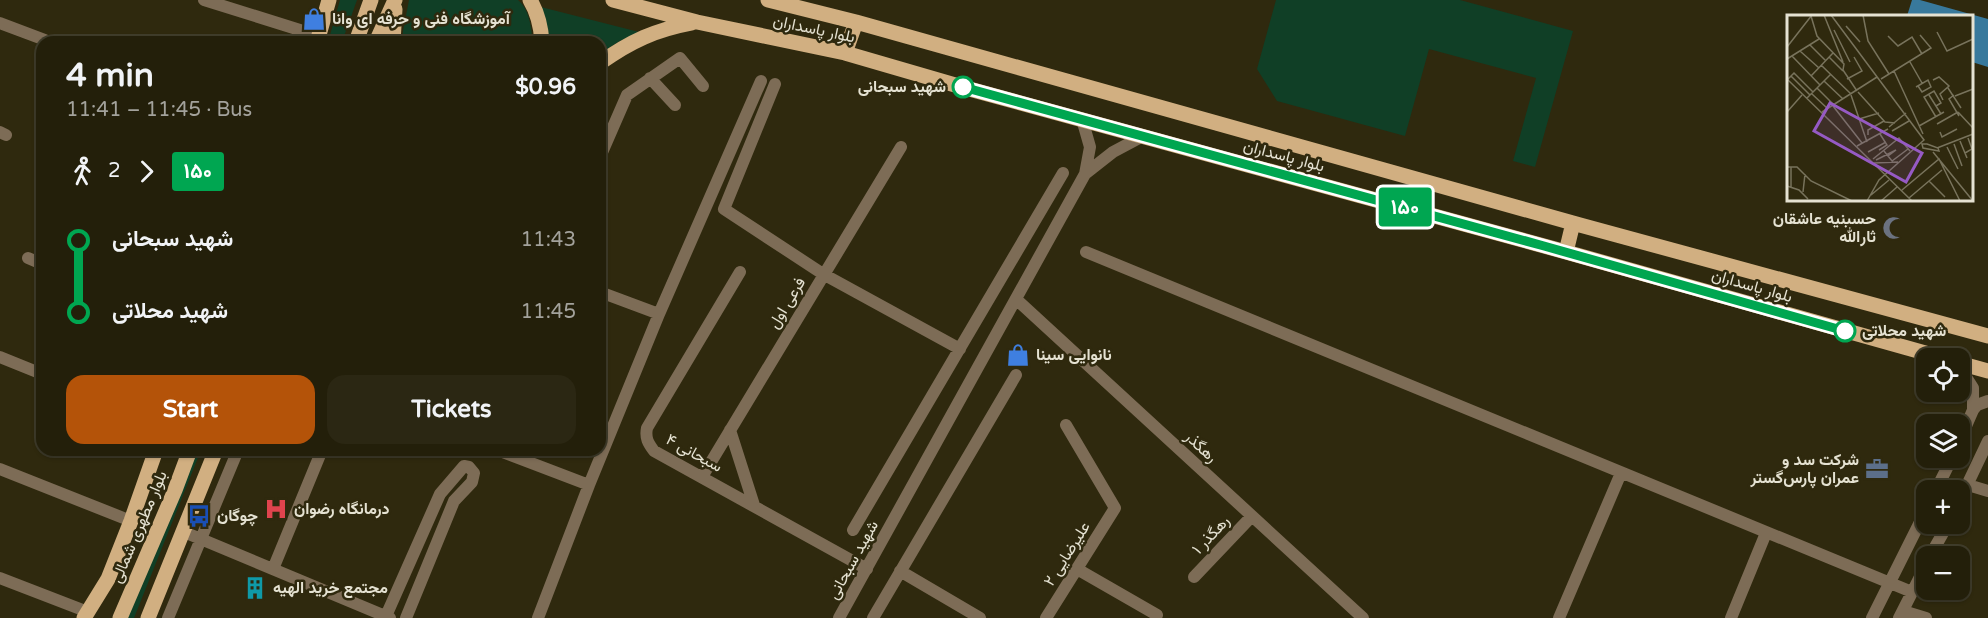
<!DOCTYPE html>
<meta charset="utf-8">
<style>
:root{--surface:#231f0a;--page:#2b2713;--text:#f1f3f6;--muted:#a3a29c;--line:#403d2b;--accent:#b45309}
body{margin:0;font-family:"Varela Round",Vazirmatn,sans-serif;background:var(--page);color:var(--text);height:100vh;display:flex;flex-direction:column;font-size:22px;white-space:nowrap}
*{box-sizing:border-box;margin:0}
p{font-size:20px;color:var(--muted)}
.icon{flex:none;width:33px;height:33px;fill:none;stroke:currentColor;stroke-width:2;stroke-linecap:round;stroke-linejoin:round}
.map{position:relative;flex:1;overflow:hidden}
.details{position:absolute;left:36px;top:36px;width:570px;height:420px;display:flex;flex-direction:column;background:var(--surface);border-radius:18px;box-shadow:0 2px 4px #0004,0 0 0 2px var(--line)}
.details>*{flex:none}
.badge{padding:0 12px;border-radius:4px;font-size:21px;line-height:39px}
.controls{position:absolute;left:1916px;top:348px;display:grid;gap:12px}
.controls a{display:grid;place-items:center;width:54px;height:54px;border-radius:12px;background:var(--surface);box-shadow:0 2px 4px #0004,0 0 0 2px var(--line);font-size:30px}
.map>.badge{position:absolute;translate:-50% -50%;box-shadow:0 0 0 3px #fff}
.legs{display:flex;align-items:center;gap:9px;height:66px;padding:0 30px;font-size:20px}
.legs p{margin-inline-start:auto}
.head{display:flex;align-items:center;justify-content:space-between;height:102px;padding:0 30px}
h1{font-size:33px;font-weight:700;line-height:45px}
.button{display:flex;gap:12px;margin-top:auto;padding:12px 30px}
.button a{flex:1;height:69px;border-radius:18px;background:var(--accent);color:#fff;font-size:24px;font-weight:700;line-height:69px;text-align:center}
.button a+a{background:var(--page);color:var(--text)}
ul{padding:0 30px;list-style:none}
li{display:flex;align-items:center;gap:21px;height:72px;font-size:22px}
li i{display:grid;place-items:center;width:9px;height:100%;margin:0 8px;background:currentColor}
li i::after{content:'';width:15px;height:15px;margin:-8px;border:4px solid;border-radius:50%;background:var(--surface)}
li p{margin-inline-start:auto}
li:first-child i{background:linear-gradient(#0000 50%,currentColor 0)}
li:last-child i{background:linear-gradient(currentColor 50%,#0000 0)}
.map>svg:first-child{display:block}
</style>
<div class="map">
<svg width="1988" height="618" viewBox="0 0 1988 618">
<rect width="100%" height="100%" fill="#2f290e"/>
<!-- green -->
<path fill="#103f26" d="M 340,0 L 357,0 L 342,42 L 328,42 Z
M 409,0 L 518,0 C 530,10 531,28 533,42 L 402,42 L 403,31 Z
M 1276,0 L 1460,0 L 1573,31 L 1535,167 L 1513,161 L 1536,78 L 1429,49 L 1405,136 L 1277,101 L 1257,69 Z
M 537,6 L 639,32 L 618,42 L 600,54 L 600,42 L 547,42 Z
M 196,450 L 201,450 L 134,618 L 126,618 Z"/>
<!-- water -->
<path fill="#38799c" d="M 1912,0 L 1920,0 L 1988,19 L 1988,67 L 1972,62 L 1972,16 L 1907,16 Z"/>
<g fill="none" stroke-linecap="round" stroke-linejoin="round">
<!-- minor -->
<path stroke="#7d6c56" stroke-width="12" d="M 204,0 L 319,36
M 0,23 L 45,40
M 650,78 L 675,105
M 775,84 L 724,209 L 823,274 L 960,349
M 0,132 L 6,135
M 600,157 L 627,95 L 680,58 L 703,86
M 1085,174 L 1113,152 L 1143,136
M 1086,252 L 1912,592
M 28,258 L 42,264
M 740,272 L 647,428 C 645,438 648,443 654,451 L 867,569
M 600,292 L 659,314
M 1017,300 L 1363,618
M 0,357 L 42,374
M 1959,366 L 1973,388 L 1973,410 L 1959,442
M 1973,410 L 1977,405 L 1988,401
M 730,430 L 754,505
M 497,450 L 589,485
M 0,469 L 131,521
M 702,477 L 901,147
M 1968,485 L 1988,491
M 1936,490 L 1952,458
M 1959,502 L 1988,441
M 853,530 L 1063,173
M 184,532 L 390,618
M 1930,556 L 1948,524
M 273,569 L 322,450
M 1077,569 L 1157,615
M 900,571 L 980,618
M 1194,577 L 1252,516
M 0,578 L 88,612
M 1903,611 L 1926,618
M 386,616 L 440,494 L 464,466 L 469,467 L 474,473 L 472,482 L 454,501 L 406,618
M 168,618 L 238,450
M 538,618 L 589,485 L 659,314 L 761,81
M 839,618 L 1085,174 L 1090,147 L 1082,119
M 873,618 L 1016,375
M 1046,618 L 1115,508 L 1066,425
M 1559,618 L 1621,473
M 1731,618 L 1766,533
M 1872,618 L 1926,510
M 1899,618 L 1926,565"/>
<!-- major -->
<path stroke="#d1af81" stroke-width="15" d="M 530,0 C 538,13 541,27 542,42
M 613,0 L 697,22 L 845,53 L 962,87 L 1566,252 L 1943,358
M 768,0 L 856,22 L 1580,225 L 1988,336
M 317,42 L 329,0
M 356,42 L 371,0
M 376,42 L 395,0
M 393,42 L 395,9
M 845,53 L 856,22
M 600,63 C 631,41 655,30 692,23
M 1566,252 L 1573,223
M 1959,363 L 1988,371
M 84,618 L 108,579 L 131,521 L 156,450
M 120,618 L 175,490 L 190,450
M 148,618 L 216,450"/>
</g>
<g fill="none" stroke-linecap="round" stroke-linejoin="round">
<!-- line-1 casing -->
<g stroke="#fff" stroke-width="14">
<path id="line-1" d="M 963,87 L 1544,246 L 1845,331"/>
</g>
<!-- line-1 -->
<use href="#line-1" stroke="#00a651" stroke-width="9"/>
</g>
<!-- icons -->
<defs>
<g id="shop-bare" transform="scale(1.8)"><path d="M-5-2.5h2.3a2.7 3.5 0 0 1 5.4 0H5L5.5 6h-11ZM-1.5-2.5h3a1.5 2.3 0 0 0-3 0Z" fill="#3f7fe0" stroke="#2f290e" stroke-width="2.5" paint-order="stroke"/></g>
<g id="mosque-bare" transform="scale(1.8)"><path d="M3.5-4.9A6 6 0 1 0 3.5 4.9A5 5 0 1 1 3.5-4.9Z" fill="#6b7280" stroke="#2f290e" stroke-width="2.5" paint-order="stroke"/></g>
<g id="office-bare" transform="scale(1.8)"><path d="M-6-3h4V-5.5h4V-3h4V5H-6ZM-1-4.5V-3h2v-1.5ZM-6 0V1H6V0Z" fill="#5c6f8a" stroke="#2f290e" stroke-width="2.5" paint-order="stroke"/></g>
<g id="hospital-bare" transform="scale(1.8)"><path d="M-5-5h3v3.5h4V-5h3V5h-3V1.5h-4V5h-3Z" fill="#e0444e" stroke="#2f290e" stroke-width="2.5" paint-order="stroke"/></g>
<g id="bus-bare" transform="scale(1.8)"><path d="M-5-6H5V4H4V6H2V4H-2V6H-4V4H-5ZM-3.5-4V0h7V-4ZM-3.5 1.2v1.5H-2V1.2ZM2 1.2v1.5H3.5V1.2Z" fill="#1a4fb4" stroke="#2f290e" stroke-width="2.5" paint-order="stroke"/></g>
<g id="building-bare" transform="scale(1.8)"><path d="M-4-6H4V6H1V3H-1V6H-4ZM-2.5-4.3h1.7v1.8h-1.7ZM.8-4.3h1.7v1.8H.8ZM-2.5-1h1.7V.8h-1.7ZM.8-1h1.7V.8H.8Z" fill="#0f9aa8" stroke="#2f290e" stroke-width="2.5" paint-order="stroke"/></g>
</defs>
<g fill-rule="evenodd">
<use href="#shop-bare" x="314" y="19"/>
<use href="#mosque-bare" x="1894" y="228"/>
<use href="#shop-bare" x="1018" y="355"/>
<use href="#office-bare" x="1877" y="469"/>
<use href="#hospital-bare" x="276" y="509"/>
<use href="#bus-bare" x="199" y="516"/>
<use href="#building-bare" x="255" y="588"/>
</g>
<!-- markers -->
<g fill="#fff" stroke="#00a651" stroke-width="3">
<circle cx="963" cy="87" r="10"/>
<circle cx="1845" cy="331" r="10"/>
</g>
<g text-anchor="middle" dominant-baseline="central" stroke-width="5" stroke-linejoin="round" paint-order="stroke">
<!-- poi labels -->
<g font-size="16" font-weight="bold" fill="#e5e2d2" stroke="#2f290e" text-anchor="start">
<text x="332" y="19">آموزشگاه فنی و حرفه ای وانا</text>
<text x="1876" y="219" text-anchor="end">حسینیه عاشقان<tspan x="1876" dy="18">ثارالله</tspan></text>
<text x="1036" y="355">نانوایی سینا</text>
<text x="1859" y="460" text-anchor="end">شرکت سد و<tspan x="1859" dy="18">عمران پارس‌گستر</tspan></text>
<text x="294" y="509">درمانگاه رضوان</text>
<text x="217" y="516">چوگان</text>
<text x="273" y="588">مجتمع خرید الهیه</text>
</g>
<!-- street labels -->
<g font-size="16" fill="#e5e2d2" stroke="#2f290e">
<text transform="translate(814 29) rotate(12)">بلوار پاسداران</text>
<text transform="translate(1284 156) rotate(15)">بلوار پاسداران</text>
<text transform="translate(1752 286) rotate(16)">بلوار پاسداران</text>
<text transform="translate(787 303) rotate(-59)">فرعی اول</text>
<text transform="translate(1201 447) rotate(43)">رهگذر</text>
<text transform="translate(694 453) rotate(29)">سبحانی ۴</text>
<text transform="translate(139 527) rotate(-67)">بلوار مطهری شمالی</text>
<text transform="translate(1211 535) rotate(-47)">۱ رهگذر</text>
<text transform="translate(1067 554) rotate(-58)">۲ علیرضایی</text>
<text transform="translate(853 560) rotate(-61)">شهید سبحانی</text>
</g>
<!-- stop labels -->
<g font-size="16" font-weight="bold" fill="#e5e2d2" stroke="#2f290e" text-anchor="end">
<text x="946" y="87">شهید سبحانی</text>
<text x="1862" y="331" text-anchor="start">شهید محلاتی</text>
</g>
</g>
<!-- overview -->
<g transform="translate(1787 15)">
<rect width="186" height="186" fill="#2f290e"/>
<path fill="none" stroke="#78735c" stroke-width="1.5" d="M 37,0 L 56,47M 44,0 L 137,125 L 92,165 L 80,186M 76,0 L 81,26 L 102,59M 24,1 L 30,21 L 57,49 L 56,55 L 70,76M 59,11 L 73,27M 47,15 L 63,47M 150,17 L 160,36 L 186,24M 101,21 L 111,31 L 125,22 L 135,39M 23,30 L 39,46M 0,32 L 25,0M 13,36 L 32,53M 5,41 L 33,70M 42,42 L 56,56M 0,44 L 32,24M 123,47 L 135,68M 34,50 L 64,79M 107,56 L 136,119M 4,61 L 23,80M 24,61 L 46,38M 0,64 L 125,186M 1,64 L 7,58 L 26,77M 60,64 L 75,56 L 67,42M 94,64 L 144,33 L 133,20M 146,65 L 152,62 L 162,71 L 153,79 L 156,85M 37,66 L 56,84M 129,72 L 141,65 L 144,72 L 135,77 L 131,71M 30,73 L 47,90M 161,73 L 174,93M 71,77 L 98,107 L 108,108M 25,79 L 41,94M 64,80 L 80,127M 142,80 L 154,99M 167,80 L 162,84 L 172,101M 168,81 L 186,74M 20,83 L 44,59M 46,91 L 75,128M 0,97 L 15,80M 35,97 L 90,62M 171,97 L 186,113M 149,102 L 137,82 L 147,76 L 154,88 L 149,91M 72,104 L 92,98M 150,109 L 171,97M 132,111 L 157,97M 102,112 L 119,98M 105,116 L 122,106M 153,117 L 155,122 L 170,114M 81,120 L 81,115 L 97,106M 173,126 L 180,143M 140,129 L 151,133 L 152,136 L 136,133 L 135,129 ZM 167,129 L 175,151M 70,131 L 101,114M 160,132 L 171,154M 150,133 L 186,119M 92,135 L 100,130 L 93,119M 97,136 L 105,146 L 121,134M 81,137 L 99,127M 146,137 L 186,186M 178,138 L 185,134 L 181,123M 86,144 L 112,123 L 123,136M 89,145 L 109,135 L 101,141M 87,148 L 111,147M 0,152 L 10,152 L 24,166 L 65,186M 4,152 L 4,173M 142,166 L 158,182M 0,171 L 12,175 L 21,184M 115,175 L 152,144 L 173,186M 16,177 L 18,159M 84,180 L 102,165M 122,183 L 155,155M 94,186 L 110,172"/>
<path fill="#965ac4" fill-opacity="0.15" stroke="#965ac4" stroke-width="3" d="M 43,88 L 135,138 L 119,167 L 27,116 Z"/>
<rect width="186" height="186" fill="none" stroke="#e5e2d2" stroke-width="3"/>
</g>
</svg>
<div class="controls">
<a><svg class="icon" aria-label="locate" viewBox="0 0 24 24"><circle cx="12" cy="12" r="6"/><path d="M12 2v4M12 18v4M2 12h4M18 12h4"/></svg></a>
<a><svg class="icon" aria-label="layers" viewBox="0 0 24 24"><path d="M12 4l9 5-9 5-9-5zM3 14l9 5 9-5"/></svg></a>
<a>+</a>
<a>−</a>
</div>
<b class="badge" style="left:1405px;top:207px;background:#00a651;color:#fff">۱۵۰</b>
<section class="details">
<div class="head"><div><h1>4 min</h1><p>11:41 – 11:45 · Bus</p></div><b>$0.96</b></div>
<div class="legs"><svg class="icon" aria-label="walk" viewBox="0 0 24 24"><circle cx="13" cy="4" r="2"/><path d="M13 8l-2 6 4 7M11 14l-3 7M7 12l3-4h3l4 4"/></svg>2<svg class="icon" aria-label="forward" viewBox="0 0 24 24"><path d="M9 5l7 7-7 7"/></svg><b class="badge" style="background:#00a651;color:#fff">۱۵۰</b></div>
<ul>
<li><i style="color:#00a651"></i><b>شهید سبحانی</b><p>11:43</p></li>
<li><i style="color:#00a651"></i><b>شهید محلاتی</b><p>11:45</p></li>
</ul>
<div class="button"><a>Start</a><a>Tickets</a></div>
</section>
</div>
